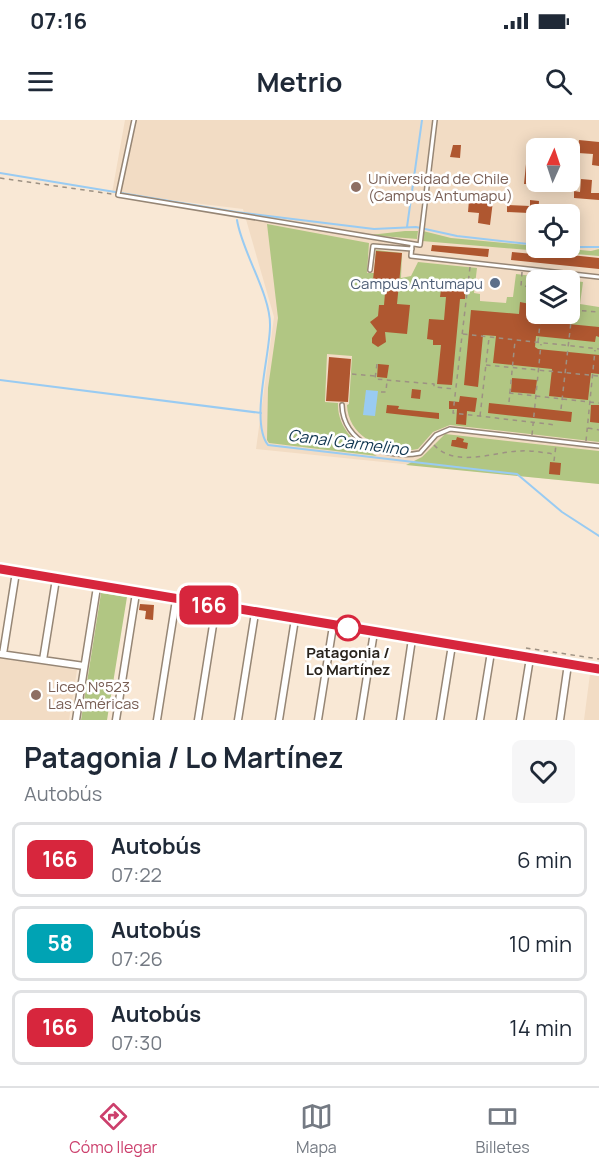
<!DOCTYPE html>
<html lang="es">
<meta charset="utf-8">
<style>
:root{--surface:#fff;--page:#f6f6f7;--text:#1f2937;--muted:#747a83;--line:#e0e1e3;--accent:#cc3f6c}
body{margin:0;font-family:Manrope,sans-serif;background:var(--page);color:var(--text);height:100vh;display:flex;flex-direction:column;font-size:22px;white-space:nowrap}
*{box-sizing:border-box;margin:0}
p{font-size:20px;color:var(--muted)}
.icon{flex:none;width:33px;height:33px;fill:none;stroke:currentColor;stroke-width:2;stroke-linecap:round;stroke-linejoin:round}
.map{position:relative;height:600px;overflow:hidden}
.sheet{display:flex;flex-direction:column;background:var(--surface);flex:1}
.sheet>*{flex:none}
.badge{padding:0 12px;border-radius:9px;font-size:21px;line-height:39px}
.needle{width:39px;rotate:3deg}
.buttons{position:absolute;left:526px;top:18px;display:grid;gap:12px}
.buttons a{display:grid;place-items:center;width:54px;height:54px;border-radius:9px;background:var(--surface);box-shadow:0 3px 15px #0003;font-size:30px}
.map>.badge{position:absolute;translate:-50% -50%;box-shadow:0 0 0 3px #fff}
.round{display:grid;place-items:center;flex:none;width:63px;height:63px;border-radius:9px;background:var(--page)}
.summary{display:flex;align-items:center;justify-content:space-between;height:102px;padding:0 24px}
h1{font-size:28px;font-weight:700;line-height:45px}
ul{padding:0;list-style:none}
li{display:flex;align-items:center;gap:18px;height:75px;margin:0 12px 9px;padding:0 12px;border:3px solid var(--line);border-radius:9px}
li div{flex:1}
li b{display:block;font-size:22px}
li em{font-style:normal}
li .badge{min-width:66px;font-weight:700;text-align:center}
.status{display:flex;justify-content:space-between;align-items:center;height:42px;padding:0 30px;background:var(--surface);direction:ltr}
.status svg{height:16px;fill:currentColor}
header{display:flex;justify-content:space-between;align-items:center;height:78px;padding:0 24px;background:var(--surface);font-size:27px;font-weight:700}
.tabs{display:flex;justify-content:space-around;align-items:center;height:84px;border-top:2px solid var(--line);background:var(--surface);font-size:16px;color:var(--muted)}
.tabs a{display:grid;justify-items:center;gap:3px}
.tabs .active{color:var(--accent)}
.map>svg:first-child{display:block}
</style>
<div class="status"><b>07:16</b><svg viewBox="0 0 49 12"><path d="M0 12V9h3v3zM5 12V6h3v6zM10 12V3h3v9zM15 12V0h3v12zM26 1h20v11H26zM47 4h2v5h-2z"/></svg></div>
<header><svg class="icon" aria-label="menu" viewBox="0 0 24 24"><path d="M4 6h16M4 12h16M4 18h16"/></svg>Metrio<svg class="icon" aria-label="search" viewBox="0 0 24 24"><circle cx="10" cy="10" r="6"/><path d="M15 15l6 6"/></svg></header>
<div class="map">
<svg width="599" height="600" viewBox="0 0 599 600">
<rect width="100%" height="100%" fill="#f9e8d5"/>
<!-- built -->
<path fill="#f2dcc4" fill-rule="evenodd" d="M 125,0 L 599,0 L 599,364 L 256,329 L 274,197 L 243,89 L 112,73 ZM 537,28 L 570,28 L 570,62 L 537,62 ZM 537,94 L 570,94 L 570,128 L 537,128 ZM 537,160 L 570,160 L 570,194 L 537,194 Z
M 0,538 L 77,550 L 69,600 L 0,600 Z
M 590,554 L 599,556 L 599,600 L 584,600 Z"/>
<!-- green -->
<path fill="#b1c683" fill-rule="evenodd" d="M 267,104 L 369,123 L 367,153 L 374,153 L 376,130 L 402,133 L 401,158 L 411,156 L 418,142 L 477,148 L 474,173 L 480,174 L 480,181 L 506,183 L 507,177 L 513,177 L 516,154 L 583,162 L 580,184 L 599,187 L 599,322 L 450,305 L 433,312 L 418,329 C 388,335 348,319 347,285 L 349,284 L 352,236 L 327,234 L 325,282 L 338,283 C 337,307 356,326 377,336 L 269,323 L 267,320 L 268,268 L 278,198 ZM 537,160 L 570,160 L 570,194 L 537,194 Z
M 405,111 L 418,111 L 417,119 L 370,115 Z
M 423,111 L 451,118 L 591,131 L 599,129 L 599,136 L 422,121 Z
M 445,314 L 599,331 L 599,364 L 406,345 L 422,337 Z
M 101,473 L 127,477 L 107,600 L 81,600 Z"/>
<!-- water -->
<path fill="#99cbf2" d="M 366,270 L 378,271 L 375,296 L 363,295 Z"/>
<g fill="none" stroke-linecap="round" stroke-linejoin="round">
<!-- stream -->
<path stroke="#99cbf2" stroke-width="2" d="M 0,53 L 236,92 L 374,109 L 416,107 L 457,116 L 537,125
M 237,100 C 242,132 271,175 270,206 C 270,235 250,302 268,325 L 517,354 L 562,392 L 599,416
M 407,107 L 422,0
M 570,127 L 599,127
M 0,260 L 261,293"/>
</g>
<!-- building -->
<path fill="#af5730" d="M 579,20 L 599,22 L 599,46 L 592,45 L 593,34 L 578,33 Z
M 453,25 L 461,25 L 460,38 L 450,37 Z
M 526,44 L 534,45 L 532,64 L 524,64 Z
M 581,59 L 592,60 L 591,73 L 599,73 L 599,80 L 574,78 L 574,71 L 580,72 Z
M 469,80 L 493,81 L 490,105 L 478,103 L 479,93 L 468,92 Z
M 530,80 L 539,81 L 537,111 L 528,110 L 529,93 L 507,92 L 507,85 L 530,86 Z
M 432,125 L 489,129 L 488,137 L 431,131 Z
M 376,131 L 402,133 L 397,184 L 410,185 L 407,214 L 385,212 L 386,222 L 378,227 L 372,223 L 372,218 L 377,211 L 370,202 L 378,196 L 379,185 L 384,185 L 386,161 L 373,160 Z
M 533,131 L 599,138 L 599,149 L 511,140 L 512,132 L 533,134 Z
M 442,162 L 466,164 L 465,179 L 460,179 L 452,265 L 437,264 L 441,225 L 433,225 L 433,220 L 427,219 L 429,199 L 444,200 L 446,177 L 440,177 Z
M 520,182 L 530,184 L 529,196 L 538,197 L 538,201 L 599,207 L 599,217 L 596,216 L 595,222 L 536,216 L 535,227 L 538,229 L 599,235 L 599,254 L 591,253 L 588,280 L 549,276 L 552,249 L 493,243 L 496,216 L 483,215 L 478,267 L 464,265 L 471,190 L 519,194 Z
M 329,237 L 351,239 L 348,282 L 326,281 Z
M 378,244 L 389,245 L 387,258 L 377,257 Z
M 512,258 L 537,260 L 535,274 L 511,272 Z
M 412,269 L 421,270 L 420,279 L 411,278 Z
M 460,276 L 477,278 L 475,292 L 467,291 L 466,305 L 456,304 L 457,289 L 449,289 L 449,281 L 459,282 Z
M 489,283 L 572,292 L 571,302 L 488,293 Z
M 387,285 L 399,286 L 398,289 L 439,293 L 439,299 L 386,293 Z
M 591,285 L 599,285 L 599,303 L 590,302 Z
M 457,317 L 464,319 L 463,322 L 468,323 L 467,329 L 451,326 L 452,320 L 456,320 Z
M 550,342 L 561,343 L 560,355 L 549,354 Z
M 140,484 L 154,485 L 153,500 L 145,499 L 146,491 L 139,490 Z"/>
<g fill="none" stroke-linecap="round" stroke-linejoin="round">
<!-- lane casing -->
<g stroke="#968675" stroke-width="6">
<path id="lane" d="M 134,0 L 118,75 L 420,125 L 435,0
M 412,125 L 411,136 L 599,157
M 370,150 L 373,126 L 412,129
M 342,285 C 343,323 387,340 420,333 L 436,315 L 450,309 L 599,326"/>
</g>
<!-- street casing -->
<g stroke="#968675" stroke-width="9">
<path id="street" d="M 0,534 L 84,546
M 3,534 L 16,452
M 43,540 L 56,459
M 76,600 L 97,467
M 116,600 L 136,473
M 157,600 L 176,480
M 198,600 L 216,486
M 238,600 L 255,493
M 279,600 L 295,499
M 318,600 L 333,506
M 360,600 L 374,512
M 400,600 L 412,519
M 440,600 L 452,525
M 480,600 L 491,532
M 520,600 L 530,538
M 560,600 L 568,544"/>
</g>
<!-- secondary casing -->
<g stroke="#968675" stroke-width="12">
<path id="secondary" d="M 0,449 L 599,549"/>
</g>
<!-- path -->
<path stroke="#9d9183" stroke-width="1.5" stroke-dasharray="4.5 4.5" stroke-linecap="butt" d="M 0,58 L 112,74
M 470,147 L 453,293 L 556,305
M 522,152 L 521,166 L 537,167
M 573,190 L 599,192
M 544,194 L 570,196
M 463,214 L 599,229
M 538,222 L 541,194
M 377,244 L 375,259 L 434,264 L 434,267 L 455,269
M 486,245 L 599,256
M 352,254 L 375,256
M 381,272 L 386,272 L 387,260
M 509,273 L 599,283
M 509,282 L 515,221
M 561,289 L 576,158
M 480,296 L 489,218
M 588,308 L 599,310
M 532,315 L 541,224
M 586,321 L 595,230
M 434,325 C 457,349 494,331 521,331 C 532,330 544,333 555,334
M 554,341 L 556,325
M 526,528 L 599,539"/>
<!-- lane -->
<use href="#lane" stroke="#fff" stroke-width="3"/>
<!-- street -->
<use href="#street" stroke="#fff" stroke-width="6"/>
<!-- secondary -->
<use href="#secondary" stroke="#fff" stroke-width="9"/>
</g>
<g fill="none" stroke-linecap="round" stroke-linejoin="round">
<!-- line casing -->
<g stroke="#fff" stroke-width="14">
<path id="line" d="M 0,449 L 599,549"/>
</g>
<!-- line -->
<use href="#line" stroke="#d7263d" stroke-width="9"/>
</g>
<!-- markers -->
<g fill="#8d6e63" stroke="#fff" stroke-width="2">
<circle cx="356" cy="67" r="6"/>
<circle cx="36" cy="575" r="6"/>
</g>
<circle fill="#5c6f8a" stroke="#fff" stroke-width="2" cx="495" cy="163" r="6"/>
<circle fill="#fff" stroke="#d7263d" stroke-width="3" cx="348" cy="508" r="12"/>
<g text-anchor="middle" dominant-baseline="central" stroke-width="5" stroke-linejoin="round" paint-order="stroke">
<!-- education labels -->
<g font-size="15" fill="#785e54" stroke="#fff" text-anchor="start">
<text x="368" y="58">Universidad de Chile<tspan x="368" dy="17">(Campus Antumapu)</tspan></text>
<text x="48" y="566">Liceo N°523<tspan x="48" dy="17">Las Américas</tspan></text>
</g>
<!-- service labels -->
<g font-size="15" fill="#4e5e75" stroke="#fff" text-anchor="end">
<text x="483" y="163">Campus Antumapu</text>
</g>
<!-- stop labels -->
<g font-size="15" font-weight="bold" fill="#29231c" stroke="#fff">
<text x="348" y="532">Patagonia /<tspan x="348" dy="17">Lo Martínez</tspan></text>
</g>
<!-- water labels -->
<g font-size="16" font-style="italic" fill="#0f354f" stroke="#fff">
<text transform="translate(348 322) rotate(7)">Canal Carmelino</text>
</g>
</g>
</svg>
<div class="buttons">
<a><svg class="needle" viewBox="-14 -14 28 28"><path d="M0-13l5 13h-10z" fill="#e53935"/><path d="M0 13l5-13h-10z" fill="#747a83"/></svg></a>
<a><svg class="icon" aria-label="locate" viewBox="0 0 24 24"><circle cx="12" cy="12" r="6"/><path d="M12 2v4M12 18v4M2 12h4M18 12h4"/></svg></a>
<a><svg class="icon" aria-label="layers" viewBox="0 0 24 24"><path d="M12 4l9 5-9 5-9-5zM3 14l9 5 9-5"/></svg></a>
</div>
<b class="badge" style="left:209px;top:485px;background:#d7263d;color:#fff">166</b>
</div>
<section class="sheet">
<div class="summary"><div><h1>Patagonia / Lo Martínez</h1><p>Autobús</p></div><a class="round"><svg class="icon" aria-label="heart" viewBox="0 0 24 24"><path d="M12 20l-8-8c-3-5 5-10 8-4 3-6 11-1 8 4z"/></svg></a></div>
<ul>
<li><span class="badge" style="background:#d7263d;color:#fff">166</span><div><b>Autobús</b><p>07:22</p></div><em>6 min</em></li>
<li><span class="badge" style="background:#00a3b4;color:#fff">58</span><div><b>Autobús</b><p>07:26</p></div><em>10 min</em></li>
<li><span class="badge" style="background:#d7263d;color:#fff">166</span><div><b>Autobús</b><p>07:30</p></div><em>14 min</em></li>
</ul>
</section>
<nav class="tabs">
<a class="active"><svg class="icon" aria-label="directions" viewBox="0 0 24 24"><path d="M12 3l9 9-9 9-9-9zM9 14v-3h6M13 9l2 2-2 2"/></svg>Cómo llegar</a>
<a><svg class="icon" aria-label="map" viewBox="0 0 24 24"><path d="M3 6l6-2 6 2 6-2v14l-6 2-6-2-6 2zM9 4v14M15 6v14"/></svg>Mapa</a>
<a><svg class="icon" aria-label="tickets" viewBox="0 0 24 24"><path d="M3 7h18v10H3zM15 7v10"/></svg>Billetes</a>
</nav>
